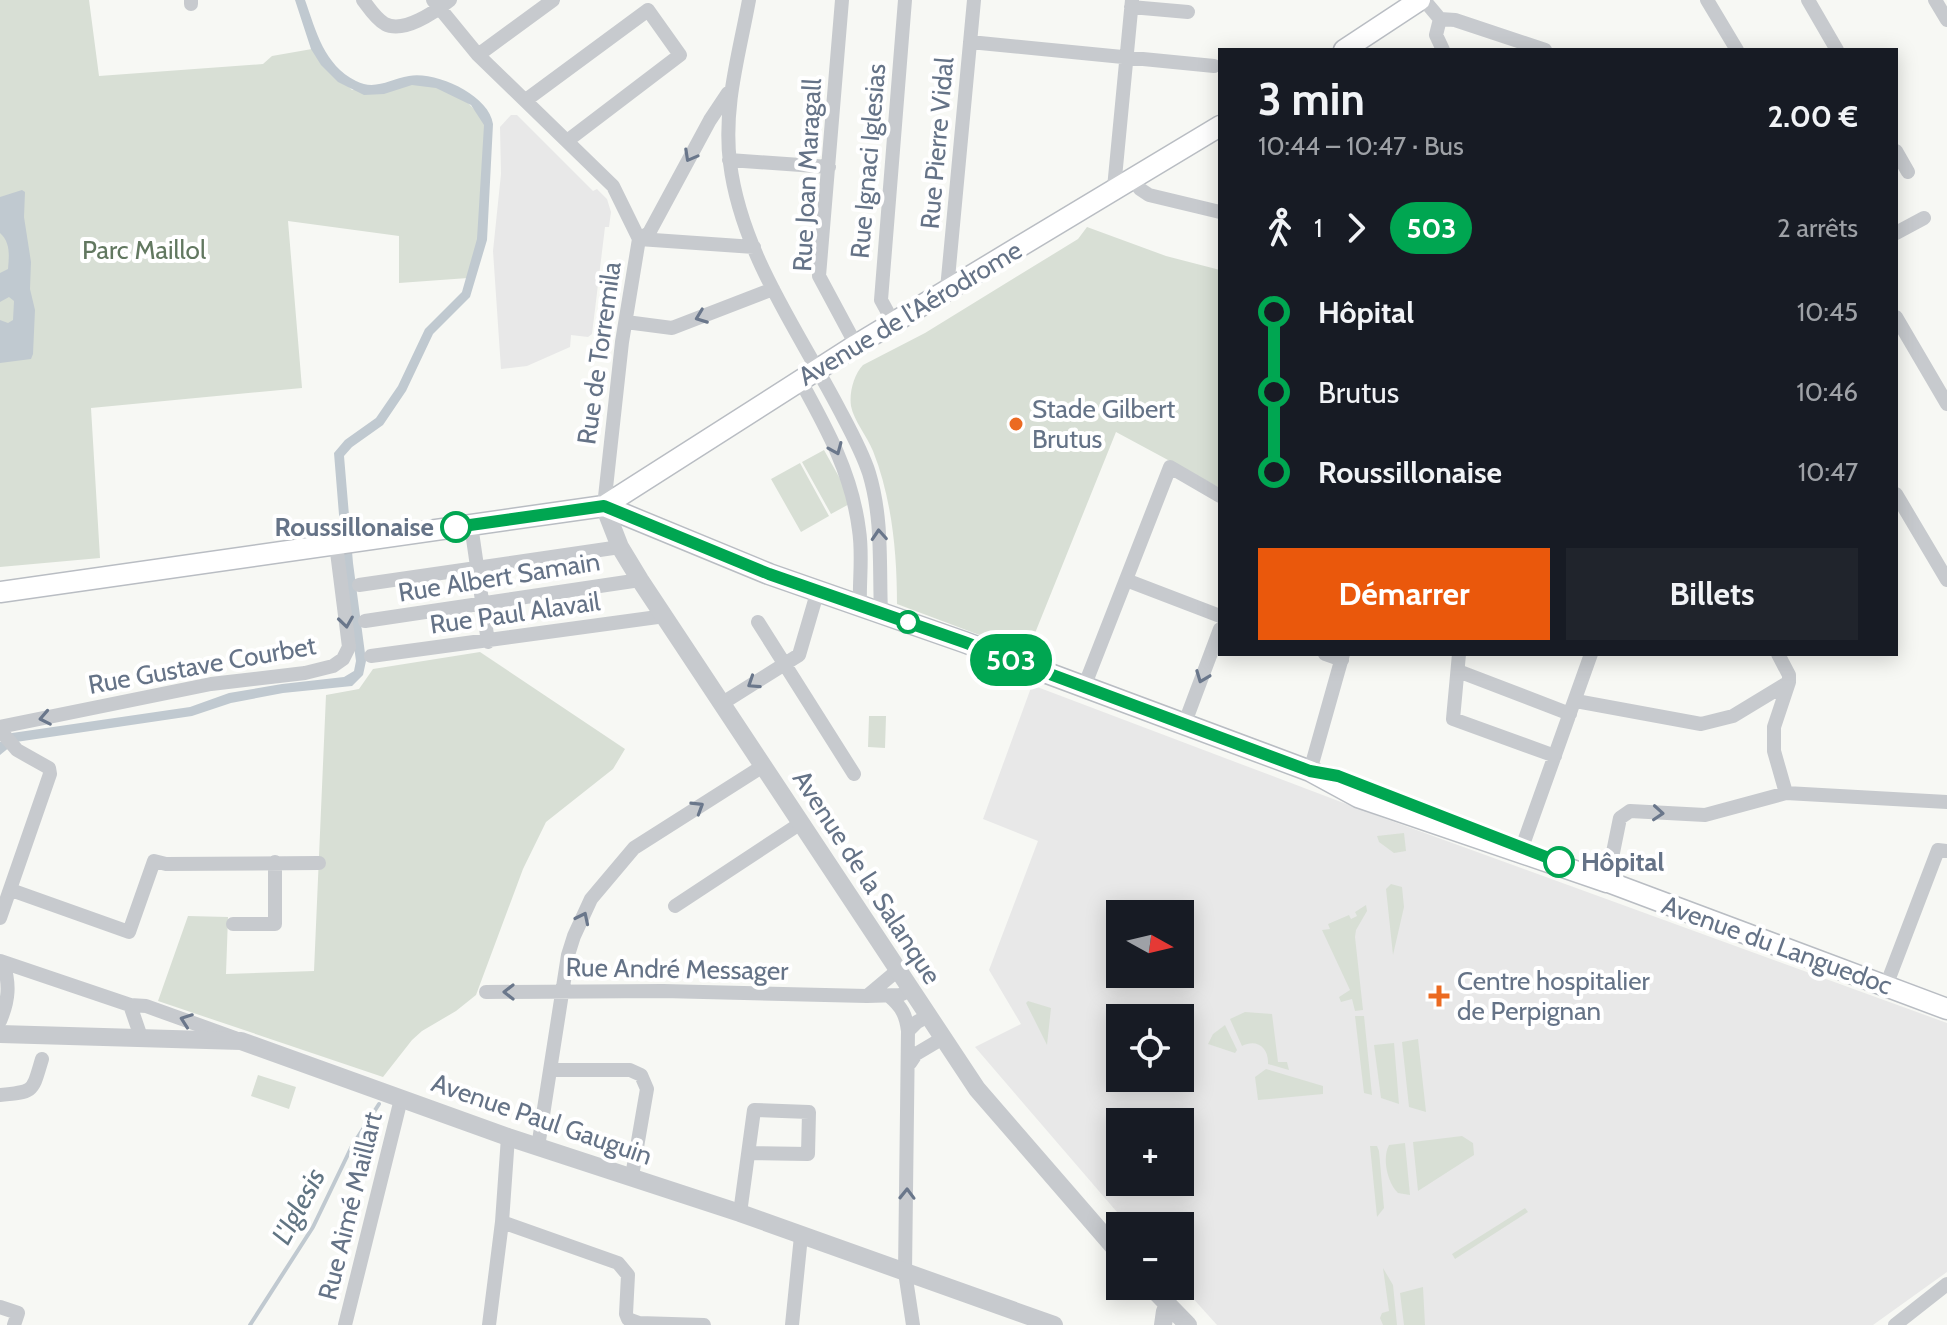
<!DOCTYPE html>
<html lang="fr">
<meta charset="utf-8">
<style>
:root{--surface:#171b24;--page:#20242c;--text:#f1f3f6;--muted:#9ea1a6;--accent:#ea580c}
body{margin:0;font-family:Cabin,sans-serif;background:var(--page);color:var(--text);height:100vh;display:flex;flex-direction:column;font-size:30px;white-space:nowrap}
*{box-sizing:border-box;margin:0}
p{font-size:26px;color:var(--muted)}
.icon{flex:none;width:44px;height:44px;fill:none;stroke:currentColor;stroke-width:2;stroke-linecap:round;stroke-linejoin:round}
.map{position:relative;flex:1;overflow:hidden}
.panel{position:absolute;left:1218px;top:48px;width:680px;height:608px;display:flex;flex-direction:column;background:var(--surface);border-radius:0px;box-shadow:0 4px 20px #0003}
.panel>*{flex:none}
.badge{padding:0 16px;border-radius:26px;font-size:28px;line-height:52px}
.needle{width:52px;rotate:98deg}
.fabs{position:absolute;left:1106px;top:900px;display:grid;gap:16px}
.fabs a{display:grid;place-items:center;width:88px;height:88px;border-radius:0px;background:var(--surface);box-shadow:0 4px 20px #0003;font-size:40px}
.map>.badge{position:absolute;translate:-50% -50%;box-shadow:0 0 0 4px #fff}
.legs{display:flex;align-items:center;gap:12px;height:88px;padding:0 40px;font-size:26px}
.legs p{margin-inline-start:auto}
.overview{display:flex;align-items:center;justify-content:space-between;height:136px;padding:0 40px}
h1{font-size:44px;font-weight:700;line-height:60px}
.primary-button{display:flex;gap:16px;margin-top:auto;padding:16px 40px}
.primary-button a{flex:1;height:92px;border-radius:0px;background:var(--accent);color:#fff;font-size:32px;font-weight:700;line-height:92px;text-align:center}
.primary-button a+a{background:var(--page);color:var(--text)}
ul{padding:0 40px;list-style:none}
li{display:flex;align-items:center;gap:28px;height:80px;font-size:30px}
li i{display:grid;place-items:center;width:12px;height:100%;margin:0 10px;background:currentColor}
li i::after{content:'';width:20px;height:20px;margin:-10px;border:6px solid;border-radius:50%;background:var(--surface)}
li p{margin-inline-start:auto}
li:first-child i{background:linear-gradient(#0000 50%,currentColor 0)}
li:last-child i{background:linear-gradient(currentColor 50%,#0000 0)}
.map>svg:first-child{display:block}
</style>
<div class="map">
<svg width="1947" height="1325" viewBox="0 0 1947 1325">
<rect width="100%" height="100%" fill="#f7f8f4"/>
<!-- built -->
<path fill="#e8e8e8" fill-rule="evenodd" d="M 511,115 L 517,115 L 593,191 L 597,189 L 607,199 L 611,212 L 609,227 L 605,227 L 592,334 L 588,337 L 571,335 L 570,347 L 527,366 L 501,369 L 493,251 L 501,174 L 500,127 Z
M 1032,685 L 1378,816 L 1947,1023 L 1947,1272 L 1873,1325 L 1217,1325 L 1180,1284 L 1180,1226 L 1129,1226 L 975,1047 L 1021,1024 L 989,970 L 1038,841 L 983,819 ZM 1120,914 L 1180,914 L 1180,974 L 1120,974 ZM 1120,1018 L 1180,1018 L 1180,1078 L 1120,1078 ZM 1120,1122 L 1180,1122 L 1180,1182 L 1120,1182 Z"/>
<!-- green -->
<path fill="#d8dfd5" d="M 0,0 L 89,0 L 99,76 L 263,64 L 272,56 L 312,49 L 352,90 L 417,80 L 458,93 L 489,124 L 485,216 L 468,278 L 399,283 L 399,236 L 288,221 L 302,388 L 91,408 L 100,558 L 0,567 Z
M 1087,227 L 1166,256 L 1220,270 L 1220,488 L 1116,432 L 1027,653 L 897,604 C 897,553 892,499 873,451 C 867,436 854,421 851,406 C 849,393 854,374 863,365 L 925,333 L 1078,239 Z
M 824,450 L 853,502 L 831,514 L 802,462 Z
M 800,463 L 829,516 L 801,532 L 771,479 Z
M 480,652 L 625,749 L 613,769 L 546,822 L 523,869 L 476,995 L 456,1011 L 422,1031 L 412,1040 L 383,1077 L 158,1001 L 188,916 L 228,917 L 226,974 L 314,971 L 326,695 L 359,689 L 373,669 Z
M 869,716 L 886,716 L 885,748 L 868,747 Z
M 1404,833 L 1406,851 L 1394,853 L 1379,842 L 1377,836 Z
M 1391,884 L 1402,887 L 1404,907 L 1393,955 L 1386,889 Z
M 1366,905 L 1367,911 L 1356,930 L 1355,937 L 1363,1010 L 1355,1011 L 1352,999 L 1341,1002 L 1339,997 L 1350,990 L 1322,930 L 1330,929 L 1328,924 L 1349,915 L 1351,919 L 1357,916 L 1355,912 Z
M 1028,1001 L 1051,1008 L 1047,1045 L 1026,1003 Z
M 1245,1012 L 1272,1014 L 1278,1062 L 1287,1062 L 1289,1070 L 1268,1064 C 1269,1048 1257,1038 1242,1046 L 1230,1019 Z
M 1355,1016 L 1364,1016 L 1372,1095 L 1364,1093 Z
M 1225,1025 L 1237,1050 L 1235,1053 L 1208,1044 L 1213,1034 Z
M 1418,1039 L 1426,1112 L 1409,1107 L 1402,1042 Z
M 1394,1043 L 1399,1104 L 1381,1098 L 1374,1045 Z
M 1266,1069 L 1323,1086 L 1323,1094 L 1258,1100 L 1255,1077 Z
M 258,1075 L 296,1087 L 289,1109 L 251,1096 Z
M 1462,1136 L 1473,1143 L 1474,1155 L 1418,1191 L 1413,1142 Z
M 1405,1143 L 1410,1195 L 1398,1193 C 1387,1182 1382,1158 1389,1145 Z
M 1370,1146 L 1377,1146 L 1379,1151 L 1384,1208 L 1377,1217 Z
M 1525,1208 L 1528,1212 L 1455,1259 L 1452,1254 Z
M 1383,1268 L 1393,1285 L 1397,1325 L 1383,1325 L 1380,1318 L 1382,1313 L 1389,1311 Z
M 1423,1287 L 1425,1325 L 1404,1325 L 1400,1293 Z"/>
<!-- water -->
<path fill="#c0c9d0" d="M 295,0 L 305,0 C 316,31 324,65 356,81 C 375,91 390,79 409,76 C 436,71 489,95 493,124 L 487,240 L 470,297 L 433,334 L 406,391 L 383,425 L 352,447 L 344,456 L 353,563 L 366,661 L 363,675 L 352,686 L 283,693 L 231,703 L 192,716 L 16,742 L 0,755 L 0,742 L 12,733 L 190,707 L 229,693 L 282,684 L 344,677 L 354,671 L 356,661 L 343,564 L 334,453 L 345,440 L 376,418 L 398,386 L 425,329 L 462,292 L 477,239 L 484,125 L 471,105 L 436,88 L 412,85 L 384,94 L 364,95 L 338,82 L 321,65 L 311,49 Z
M 22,190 L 25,192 L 24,217 L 31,262 L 30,289 L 35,310 L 33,354 L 31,359 L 0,363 L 0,320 L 8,323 L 13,320 L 14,301 L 9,297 L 0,302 L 0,273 L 8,269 C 9,256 11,243 0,233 L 0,197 Z"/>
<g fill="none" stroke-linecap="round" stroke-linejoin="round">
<!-- stream -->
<path stroke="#c0c9d0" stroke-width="4" d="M 250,1325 L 313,1227 L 352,1146 L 379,1104"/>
<!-- secondary casing -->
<g stroke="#b9bdc3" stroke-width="23">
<path id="secondary" d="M 1344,50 L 1420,0
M 604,506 L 769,574 L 964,642 L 1310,771 L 1358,797 L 1607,882
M 0,592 L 604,506 L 856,345 L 1220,126
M 1595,877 L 1947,1009"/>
</g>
<!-- minor -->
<path stroke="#c7cace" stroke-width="14" d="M 191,0 L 191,4
M 363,0 C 369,8 376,19 385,24 C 404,34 436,11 450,0
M 433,0 L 478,55 L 613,186 L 639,239
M 749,0 C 739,55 723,107 730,163 C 741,252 797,329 838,407 C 849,428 862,451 869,473 C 883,519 879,566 881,613
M 842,0 L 819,276 L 856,345
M 1424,0 L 1440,19 L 1455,20 L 1545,50
M 1707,0 L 1737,50
M 1808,0 L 1837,50
M 1935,0 L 1947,20
M 1131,7 L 1188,12
M 1440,19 L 1436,35 L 1443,50
M 970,42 L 1214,66
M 478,55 L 553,0
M 526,100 L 648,10 L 680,55 L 567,141
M 1896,151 L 1908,172
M 729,160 L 829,167
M 1132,178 L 1140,189 L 1149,195 L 1220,212
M 1114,188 L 1132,0
M 1896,233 L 1924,218
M 639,239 L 754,247
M 947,289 L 974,0
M 1896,317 L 1947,404
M 626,322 L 672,328 L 773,289
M 893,322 L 881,300 L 905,0
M 800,380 C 827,429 852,474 859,530 C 863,555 859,580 860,605
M 1896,494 L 1947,580
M 604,506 L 622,342 L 639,239 L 649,233 L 710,120 L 728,93
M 471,525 L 488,642
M 1126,580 L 1220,616
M 359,585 L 620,547
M 365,621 L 640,580
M 758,622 L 854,774
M 1325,654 L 1342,660
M 1459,654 L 1453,719 L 1555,756
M 371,656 L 665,616
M 1458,671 L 1570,714
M 1084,687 L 1170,467 L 1220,496
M 1576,701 L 1701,724 L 1733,716 L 1789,682 L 1789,675 L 1778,654
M 721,704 L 799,655 L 818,590
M 1184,725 L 1220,629
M 0,727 L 211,684 L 305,673 L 333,666 L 343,659 L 349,647 L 336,544
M 0,730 L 17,750 L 49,768 L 50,774 L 0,918
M 1310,771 L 1343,654
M 1786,793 L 1774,751 L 1774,727 L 1789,682
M 1520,853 L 1591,654
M 1607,882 L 1620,818 L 1630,811 L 1705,815 L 1786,793 L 1947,802
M 11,890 L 129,932 L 154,861 L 166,864 L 319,863
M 675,906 L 801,823
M 233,924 L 275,924 L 275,862
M 0,961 L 130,1005 L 146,1006 L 235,1038
M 1886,986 L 1938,850 L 1947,851
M 486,992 L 663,991 L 867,996 L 900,995 L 911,990
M 867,996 L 898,970
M 889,996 C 902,1007 906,1015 908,1031
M 130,1005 L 142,1040
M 0,1021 C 9,1000 10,984 3,962
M 910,1063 L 916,1054 L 943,1038
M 551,1070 L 630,1070 L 641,1075 L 647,1089 L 632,1176
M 0,1095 C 35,1092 32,1092 42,1059
M 538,1147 L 568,955 L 574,936 L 591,899 L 634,848 L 763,766
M 740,1213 L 754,1110 L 809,1112 L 808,1154 L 749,1153
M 502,1222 L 618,1263 L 628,1275 L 626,1314 L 628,1319 L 639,1323 L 704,1325
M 0,1307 L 18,1313 L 14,1325
M 345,1325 L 401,1099
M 489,1325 L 502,1222 L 508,1137
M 792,1325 L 801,1236
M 913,1325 L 905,1272 L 908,1031 L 917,1022 L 928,1016
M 1895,1325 L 1947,1284"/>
<!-- tertiary -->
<path stroke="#c7cace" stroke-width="18" d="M 604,506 L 620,547 L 640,580 L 977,1089 L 1120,1254
M 0,1034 L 241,1041 L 508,1137 L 740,1213 L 1054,1325
M 1150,1286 L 1188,1325
M 1163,1325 L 1165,1311"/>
<!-- secondary -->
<use href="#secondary" stroke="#fff" stroke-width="20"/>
</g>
<!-- one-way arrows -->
<defs><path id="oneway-chevron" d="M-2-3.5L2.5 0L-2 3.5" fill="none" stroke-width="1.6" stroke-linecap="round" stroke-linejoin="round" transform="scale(2)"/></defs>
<g stroke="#6a778b">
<use href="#oneway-chevron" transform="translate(690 156) rotate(119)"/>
<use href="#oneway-chevron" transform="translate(701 317) rotate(159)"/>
<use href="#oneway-chevron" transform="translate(836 449) rotate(67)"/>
<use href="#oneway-chevron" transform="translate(879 535) rotate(-94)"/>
<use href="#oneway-chevron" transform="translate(346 622) rotate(82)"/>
<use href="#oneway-chevron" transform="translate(1202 677) rotate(111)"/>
<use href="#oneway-chevron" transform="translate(753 683) rotate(147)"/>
<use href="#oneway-chevron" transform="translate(45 718) rotate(169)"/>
<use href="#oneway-chevron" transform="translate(698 807) rotate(-32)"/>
<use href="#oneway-chevron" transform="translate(1658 813) rotate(4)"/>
<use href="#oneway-chevron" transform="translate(583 918) rotate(-64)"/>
<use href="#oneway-chevron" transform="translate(509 992) rotate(-180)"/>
<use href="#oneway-chevron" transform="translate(186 1020) rotate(-160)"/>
<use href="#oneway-chevron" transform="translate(907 1194) rotate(-89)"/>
</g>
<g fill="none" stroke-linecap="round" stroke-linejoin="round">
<!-- line-1 casing -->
<g stroke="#fff" stroke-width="18">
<path id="line-1" d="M 456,527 L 604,506 L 769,574 L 964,642 L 1310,771 L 1338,776 L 1559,862"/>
</g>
<!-- line-1 -->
<use href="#line-1" stroke="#00a651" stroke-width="12"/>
</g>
<!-- markers -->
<g fill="#eb6a21" stroke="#fff" stroke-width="3">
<circle cx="1016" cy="424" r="8"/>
<path d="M1435 984h8v8h8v8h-8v8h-8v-8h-8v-8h8z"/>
</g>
<g fill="#fff" stroke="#00a651" stroke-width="4">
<circle cx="456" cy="527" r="14"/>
<circle cx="908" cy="622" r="10"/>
<circle cx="1559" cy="862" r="14"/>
</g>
<g text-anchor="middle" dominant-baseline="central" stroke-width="8" stroke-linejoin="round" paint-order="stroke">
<!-- street labels -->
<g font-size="26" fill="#657387" stroke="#fff">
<text transform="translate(937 143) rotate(-85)">Rue Pierre Vidal</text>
<text transform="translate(868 161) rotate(-85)">Rue Ignaci Iglesias</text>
<text transform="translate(807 175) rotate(-87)">Rue Joan Maragall</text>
<text transform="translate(910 313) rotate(-31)">Avenue de l'Aérodrome</text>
<text transform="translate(599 353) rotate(-82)">Rue de Torremila</text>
<text transform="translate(499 577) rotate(-9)">Rue Albert Samain</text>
<text transform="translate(515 613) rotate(-8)">Rue Paul Alavail</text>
<text transform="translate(202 665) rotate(-10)">Rue Gustave Courbet</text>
<text transform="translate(867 877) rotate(57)">Avenue de la Salanque</text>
<text transform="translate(1777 945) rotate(20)">Avenue du Languedoc</text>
<text transform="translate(677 969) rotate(1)">Rue André Messager</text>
<text transform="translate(542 1119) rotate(19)">Avenue Paul Gauguin</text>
<text transform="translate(350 1206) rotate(-76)">Rue Aimé Maillart</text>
</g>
<!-- park labels -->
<g font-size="26" fill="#627860" stroke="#fff">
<text x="144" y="250">Parc Maillol</text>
</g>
<!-- poi labels -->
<g font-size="26" fill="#657387" stroke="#fff" text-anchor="start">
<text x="1032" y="409">Stade Gilbert<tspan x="1032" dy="30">Brutus</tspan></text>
<text x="1457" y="981">Centre hospitalier<tspan x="1457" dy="30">de Perpignan</tspan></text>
</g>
<!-- stop labels -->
<g font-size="26" font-weight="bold" fill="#657387" stroke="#fff" text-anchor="end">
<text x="434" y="527">Roussillonaise</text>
<text x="1581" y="862" text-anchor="start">Hôpital</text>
</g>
<!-- water labels -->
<g font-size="28" font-style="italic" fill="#617583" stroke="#fff">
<text transform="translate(298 1206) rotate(-62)">L'Iglesis</text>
</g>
</g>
</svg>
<div class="fabs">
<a><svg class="needle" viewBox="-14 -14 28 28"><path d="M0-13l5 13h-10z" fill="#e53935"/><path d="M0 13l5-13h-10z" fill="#9ea1a6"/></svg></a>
<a><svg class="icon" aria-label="locate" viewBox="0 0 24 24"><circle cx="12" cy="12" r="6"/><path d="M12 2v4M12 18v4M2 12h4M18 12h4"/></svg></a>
<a>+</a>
<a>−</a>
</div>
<b class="badge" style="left:1011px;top:660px;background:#00a651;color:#fff">503</b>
<section class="panel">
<div class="overview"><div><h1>3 min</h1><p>10:44 – 10:47 · Bus</p></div><b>2.00 €</b></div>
<div class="legs"><svg class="icon" aria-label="walk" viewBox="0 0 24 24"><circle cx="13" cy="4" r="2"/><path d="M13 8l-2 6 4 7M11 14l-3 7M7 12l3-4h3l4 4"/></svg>1<svg class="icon" aria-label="forward" viewBox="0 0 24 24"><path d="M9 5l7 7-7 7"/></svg><b class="badge" style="background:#00a651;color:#fff">503</b><p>2 arrêts</p></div>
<ul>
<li><i style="color:#00a651"></i><b>Hôpital</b><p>10:45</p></li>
<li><i style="color:#00a651"></i><span>Brutus</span><p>10:46</p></li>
<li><i style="color:#00a651"></i><b>Roussillonaise</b><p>10:47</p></li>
</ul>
<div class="primary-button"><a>Démarrer</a><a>Billets</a></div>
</section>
</div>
